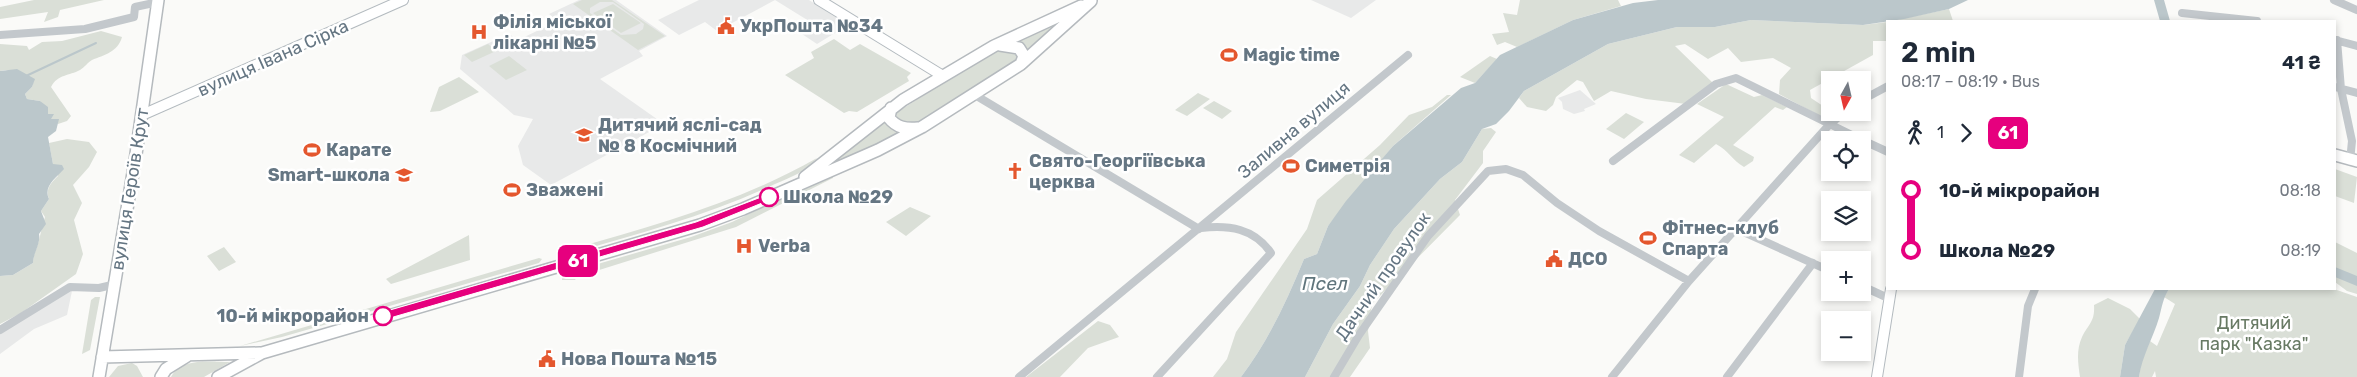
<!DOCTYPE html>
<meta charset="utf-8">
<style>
:root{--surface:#fff;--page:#f6f6f7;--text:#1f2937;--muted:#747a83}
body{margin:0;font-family:Rubik,sans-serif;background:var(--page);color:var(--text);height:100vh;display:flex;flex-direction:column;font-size:19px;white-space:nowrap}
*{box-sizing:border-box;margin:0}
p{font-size:16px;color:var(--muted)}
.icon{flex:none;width:28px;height:28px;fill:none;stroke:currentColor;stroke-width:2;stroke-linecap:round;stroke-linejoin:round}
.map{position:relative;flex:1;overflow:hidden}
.drawer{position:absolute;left:1886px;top:20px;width:450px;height:270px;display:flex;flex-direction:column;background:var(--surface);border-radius:0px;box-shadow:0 2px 8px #0003}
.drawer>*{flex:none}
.badge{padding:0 10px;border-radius:8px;font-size:18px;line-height:32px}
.needle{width:32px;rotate:188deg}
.controls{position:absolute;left:1821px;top:71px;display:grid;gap:10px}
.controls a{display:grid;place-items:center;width:50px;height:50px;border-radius:0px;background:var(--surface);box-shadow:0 2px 8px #0003;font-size:25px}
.map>.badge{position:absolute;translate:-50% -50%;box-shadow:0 0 0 2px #fff}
.legs{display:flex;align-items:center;gap:8px;height:55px;padding:0 15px;font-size:16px}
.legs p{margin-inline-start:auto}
.overview{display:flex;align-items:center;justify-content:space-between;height:85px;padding:0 15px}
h1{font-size:28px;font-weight:600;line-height:38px}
ul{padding:0 15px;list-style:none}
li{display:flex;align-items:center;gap:18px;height:60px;font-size:19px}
li i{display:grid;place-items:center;width:8px;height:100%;margin:0 6px;background:currentColor}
li i::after{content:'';width:12px;height:12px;margin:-6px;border:4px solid;border-radius:50%;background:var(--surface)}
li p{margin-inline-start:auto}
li:first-child i{background:linear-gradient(#0000 50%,currentColor 0)}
li:last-child i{background:linear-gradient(currentColor 50%,#0000 0)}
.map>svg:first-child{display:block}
</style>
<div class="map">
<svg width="2357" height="377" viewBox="0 0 2357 377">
<rect width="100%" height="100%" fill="#fafaf8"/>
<!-- built -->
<path fill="#e8e9e9" d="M 579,0 L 616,0 L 667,36 L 639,51 L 643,56 L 600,79 L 664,124 L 551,185 L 523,165 L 518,146 L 533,119 L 514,115 L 460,69 L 462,55 L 509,34 L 518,40 L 558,21 L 549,14 Z
M 699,0 L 809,0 L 848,25 L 817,44 L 802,34 L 817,26 L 775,0 L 717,31 L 705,22 L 679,35 L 658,20 Z
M 1311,0 L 1376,0 L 1351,18 Z
M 1580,90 L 1596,104 L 1584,109 L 1585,111 L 1574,114 L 1563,109 L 1562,102 L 1558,98 Z
M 66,291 L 72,291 L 67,315 L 34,329 L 0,354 L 0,332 Z"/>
<!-- green -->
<path fill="#dadfd7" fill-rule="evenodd" d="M 34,0 L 104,0 L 60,10 L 58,17 L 44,22 L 48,12 L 0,19 L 0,7 Z
M 582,0 L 612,0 L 665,36 L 638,50 L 573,4 ZM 600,2 L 613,2 L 644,24 L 643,29 L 636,34 L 621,35 L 590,13 L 590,8 Z
M 1520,0 L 1618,0 L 1621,6 L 1573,20 L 1517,47 L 1505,42 L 1497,45 L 1492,34 L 1509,32 L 1503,13 L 1517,15 Z
M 613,4 L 641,23 L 621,33 L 593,13 Z
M 1949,9 L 1953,21 L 1891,21 Z
M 1062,20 L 1028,53 L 1007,42 Z
M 1751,20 L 1863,25 L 1887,22 L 1887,41 L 1873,41 L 1873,55 L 1810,90 L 1811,98 L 1829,110 L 1820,116 L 1779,94 L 1780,80 L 1791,68 L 1773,58 L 1741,62 L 1728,48 L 1708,59 L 1685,44 L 1675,46 L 1714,84 L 1686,104 L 1646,99 L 1611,91 L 1594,101 L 1583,82 L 1577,80 L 1556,97 L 1553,105 L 1546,111 L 1527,107 L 1519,98 L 1524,91 L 1608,44 L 1677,27 L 1715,27 Z
M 101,31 L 122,37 C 118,52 104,55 92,60 C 88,62 85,67 80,70 C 69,76 58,74 51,87 L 71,116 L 67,121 L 58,124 L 58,119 L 51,119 L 40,101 L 27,99 L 25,94 L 32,87 L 34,79 L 6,70 L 0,71 L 0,44 L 27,46 L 29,50 L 42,42 L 62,41 Z
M 834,39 L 850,50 L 860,44 L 911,73 L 907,77 L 909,81 L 857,112 L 849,111 L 844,113 L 785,75 L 814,58 L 811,52 Z
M 488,44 L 496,51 L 472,62 L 464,55 Z
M 996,49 L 1013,51 L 1017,57 L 1016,61 L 919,123 L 910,125 L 898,120 L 896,114 L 899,111 Z
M 509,56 L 527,70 L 506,80 L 489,66 Z
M 1490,56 L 1497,59 L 1475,83 L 1460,77 Z
M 459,77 L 479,92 L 440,111 L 430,112 L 439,87 Z
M 1726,84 L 1754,97 L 1762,95 L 1787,107 L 1783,110 L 1775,107 L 1733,145 L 1754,157 L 1753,161 L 1744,167 C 1732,160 1729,151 1716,144 L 1694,163 L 1679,155 L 1724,117 L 1697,104 Z
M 1198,93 L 1210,99 L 1187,116 L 1175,110 Z
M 1447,95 L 1451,95 L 1393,146 L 1328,226 L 1317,254 L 1304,259 C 1287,300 1268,342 1241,377 L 1213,377 L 1227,359 L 1236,332 L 1307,229 L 1317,200 L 1380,145 L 1409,115 L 1432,107 Z
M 1214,101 L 1232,111 L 1222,119 L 1203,108 Z
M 1626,113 L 1644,122 L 1624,139 L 1606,129 Z
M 886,119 L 907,131 L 837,161 L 837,160 Z
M 1491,128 L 1496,132 L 1483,151 L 1483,163 L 1455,200 L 1460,215 L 1372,304 L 1368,331 L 1370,348 L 1350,377 L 1305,377 L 1333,324 L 1360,286 L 1370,265 L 1394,229 L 1440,179 L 1462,162 L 1482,129 Z
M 67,139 L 89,142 L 97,152 L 89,167 L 73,185 L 82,203 L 74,220 L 83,254 L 76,274 L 21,313 L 0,324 L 0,276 L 13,275 L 33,263 C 33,254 37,249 39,240 C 41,233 42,225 45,217 L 41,211 L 49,199 C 45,189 51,183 58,176 L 53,164 L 49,143 Z
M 817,158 C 808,171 789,178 775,184 C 710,215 641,233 573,253 L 569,252 L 572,249 C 656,225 740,202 817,158 Z
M 2335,169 L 2357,177 L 2354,203 L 2335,196 Z
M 833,174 L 833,178 L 736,227 L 577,277 L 575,280 L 562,280 L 563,274 L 691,237 L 732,222 Z
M 910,207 L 931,216 L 906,236 L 886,222 Z
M 469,235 L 470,260 L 391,284 L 386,279 Z
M 2335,242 L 2357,253 L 2357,294 L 2347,291 L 2335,282 Z
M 224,247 L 236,262 L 219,271 L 207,256 Z
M 539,258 L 542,259 L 539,263 L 282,337 L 240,346 Z
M 2169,289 L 2334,289 L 2357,297 L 2357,377 L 2156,377 L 2155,371 L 2152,377 L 2139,377 L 2141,362 L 2150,341 L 2157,346 L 2175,304 L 2164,297 Z
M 95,297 L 100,297 L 90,350 L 82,354 L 91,300 Z
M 2108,298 L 2130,309 L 2140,319 L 2125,345 L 2120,377 L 2080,377 C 2078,363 2076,350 2082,337 C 2089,323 2095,322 2094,305 Z
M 1098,321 L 1110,325 L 1119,337 L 1088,348 L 1060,377 L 1026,377 Z
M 230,362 L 204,377 L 171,377 C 182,357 210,362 230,362 Z
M 132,363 L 137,366 L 143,377 L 109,377 L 118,366 Z"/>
<!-- water -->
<path fill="#bbc7cb" d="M 1658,0 L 1968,0 L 1949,9 L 1904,19 L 1863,25 L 1751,20 L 1715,27 L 1677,27 L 1608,44 L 1524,91 L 1509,111 L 1496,124 L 1482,129 L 1462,162 L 1440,179 L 1394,229 L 1370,265 L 1360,286 L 1333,324 L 1305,377 L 1241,377 C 1268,342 1287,300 1304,259 L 1317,254 L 1328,226 L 1346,201 L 1393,146 L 1461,88 L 1475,83 L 1500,55 L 1573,20 L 1633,3 Z
M 17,69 L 35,79 L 32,87 L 25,94 L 27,99 L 40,101 L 48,107 L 48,114 L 54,114 L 51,119 L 59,119 L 56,131 L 48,137 L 53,164 L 62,165 L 64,169 C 56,178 43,186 49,199 L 41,211 L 46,224 L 39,234 C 41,243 33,254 33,263 L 13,275 L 0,276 L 0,71 Z
M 2155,289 L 2169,289 C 2163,298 2162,307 2159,318 C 2153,338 2142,356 2139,377 L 2120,377 L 2125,345 Z"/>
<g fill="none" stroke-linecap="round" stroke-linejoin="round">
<!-- stream -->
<path stroke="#bbc7cb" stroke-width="2" d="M 26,76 L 96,43"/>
<!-- river -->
<path fill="#bbc7cb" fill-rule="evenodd" d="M 2154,0 L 2164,0 L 2170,21 L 2160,21 Z
M 2335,267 L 2357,276 L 2357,286 L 2335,277 Z"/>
<!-- secondary casing -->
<g stroke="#b3babf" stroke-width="12">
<path id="secondary" d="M 819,0 L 943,76
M 142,115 L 403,0
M 1877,377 L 1891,289"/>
</g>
<!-- primary casing -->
<g stroke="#b5babe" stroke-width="14">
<path id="primary" d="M 1000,45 L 1019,48 L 1024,56 L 1021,64
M 891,108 L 889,118 C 897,128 906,129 918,128
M 2335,155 L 2357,161
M 805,177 L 903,100 L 994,46 L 1081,6
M 102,357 L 260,353
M 99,377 L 135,161 L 158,0
M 161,377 L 166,369 L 187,356
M 218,377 L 262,353 L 700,225 L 743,209 L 878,150 L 922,127 L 1021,64 L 1091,1"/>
</g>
<!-- street -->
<path stroke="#c3c8cc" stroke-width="8" d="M 2334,0 L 2357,10
M 2182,13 L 2257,21
M 0,35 L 85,29 L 134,17 L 135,7 L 158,2
M 2335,40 L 2357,46
M 2337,40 L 2341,89 L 2352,141 L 2350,161
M 2335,87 L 2357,93
M 975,95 L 1199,229
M 1862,100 L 1888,86
M 1862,140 L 1888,152
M 1613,161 L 1716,84 L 1736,78 L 1862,140
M 1737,229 L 1830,271
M 1862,286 L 1888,298
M 0,330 L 70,287 L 99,288 L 116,284
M 1019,377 L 1408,55
M 1157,377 L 1271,253 C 1254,228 1229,225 1201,228
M 1334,377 L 1359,335 L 1428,236 L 1488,171 L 1506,169 L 1523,175 L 1557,203 L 1599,231 L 1689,281
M 1612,377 L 1689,281 L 1829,125 L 1845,112
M 1727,377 L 1813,263
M 2019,377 L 2028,306 L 2035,289"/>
<!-- secondary -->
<use href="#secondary" stroke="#fff" stroke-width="10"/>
<!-- primary -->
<use href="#primary" stroke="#fff" stroke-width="11"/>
</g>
<!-- line-1 -->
<path fill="#e6007e" stroke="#fff" d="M 769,194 L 774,197 L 772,199 L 703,227 L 383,320 L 378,316 L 383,312 L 696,222 Z"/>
<!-- icons -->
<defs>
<g id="civic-bare" transform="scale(1.35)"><path d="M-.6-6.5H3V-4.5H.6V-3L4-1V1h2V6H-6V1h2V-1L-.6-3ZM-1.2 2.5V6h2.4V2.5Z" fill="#e4572e" stroke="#fff" stroke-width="2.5" paint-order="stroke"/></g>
<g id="hospital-bare" transform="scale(1.35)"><path d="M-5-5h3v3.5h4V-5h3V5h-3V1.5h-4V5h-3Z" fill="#e4572e" stroke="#fff" stroke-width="2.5" paint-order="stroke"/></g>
<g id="stadium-bare" transform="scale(1.35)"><path d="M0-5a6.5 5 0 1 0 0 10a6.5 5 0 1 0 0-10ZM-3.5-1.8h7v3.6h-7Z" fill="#e4572e" stroke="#fff" stroke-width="2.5" paint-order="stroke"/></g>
<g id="school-bare" transform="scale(1.35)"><path d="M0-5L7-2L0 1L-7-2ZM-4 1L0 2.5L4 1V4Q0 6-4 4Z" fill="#e4572e" stroke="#fff" stroke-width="2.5" paint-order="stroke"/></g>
<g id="church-bare" transform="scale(1.35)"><path d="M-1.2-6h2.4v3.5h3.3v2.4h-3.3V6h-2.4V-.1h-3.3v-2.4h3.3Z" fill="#e4572e" stroke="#fff" stroke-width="2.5" paint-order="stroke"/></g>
</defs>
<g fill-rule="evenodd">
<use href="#civic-bare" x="726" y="26"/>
<use href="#hospital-bare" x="479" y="32"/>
<use href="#stadium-bare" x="1229" y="55"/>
<use href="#school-bare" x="584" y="135"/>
<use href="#stadium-bare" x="312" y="150"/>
<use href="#stadium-bare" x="1291" y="166"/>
<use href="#church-bare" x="1015" y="171"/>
<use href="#school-bare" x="404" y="175"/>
<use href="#stadium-bare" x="512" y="190"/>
<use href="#stadium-bare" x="1648" y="238"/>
<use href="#hospital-bare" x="744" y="246"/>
<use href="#civic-bare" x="1554" y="259"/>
<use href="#civic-bare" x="547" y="359"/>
</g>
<!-- markers -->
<g fill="#fff" stroke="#e6007e" stroke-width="2.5">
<circle cx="769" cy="197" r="9"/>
<circle cx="383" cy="316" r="9"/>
</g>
<g text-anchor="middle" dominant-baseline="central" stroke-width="5" stroke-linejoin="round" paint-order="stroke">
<!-- poi labels -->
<g font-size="18" font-weight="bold" fill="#657683" stroke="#fff" text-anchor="start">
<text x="493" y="22">Філія міської<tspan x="493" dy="21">лікарні №5</tspan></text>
<text x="740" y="26">УкрПошта №34</text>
<text x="1243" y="55">Magic time</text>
<text x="598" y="125">Дитячий яслі-сад<tspan x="598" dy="21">№ 8 Космічний</tspan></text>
<text x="326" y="150">Карате</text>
<text x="1029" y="161">Свято-Георгіївська<tspan x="1029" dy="21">церква</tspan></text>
<text x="1305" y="166">Симетрія</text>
<text x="390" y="175" text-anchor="end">Smart-школа</text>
<text x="526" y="190">Зважені</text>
<text x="1662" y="228">Фітнес-клуб<tspan x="1662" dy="21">Спарта</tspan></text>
<text x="758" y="246">Verba</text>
<text x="1568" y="259">ДСО</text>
<text x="561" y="359">Нова Пошта №15</text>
</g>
<!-- street labels -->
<g font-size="18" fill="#657683" stroke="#fff">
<text transform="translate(273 58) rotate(-24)">вулиця Івана Сірка</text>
<text transform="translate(1294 130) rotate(-40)">Заливна вулиця</text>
<text transform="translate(130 189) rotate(-81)">вулиця Героїв Крут</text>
<text transform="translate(1383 276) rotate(-55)">Дачний провулок</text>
</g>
<!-- stop labels -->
<g font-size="18" font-weight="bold" fill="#657683" stroke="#fff" text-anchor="start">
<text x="783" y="197">Школа №29</text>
<text x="369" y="316" text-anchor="end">10-й мікрорайон</text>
</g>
<!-- park labels -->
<g font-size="18" fill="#687a64" stroke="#fff">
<text x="2254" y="323">Дитячий<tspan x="2254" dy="21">парк "Казка"</tspan></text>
</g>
<!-- water labels -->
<g font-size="19" font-style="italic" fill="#60757c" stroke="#fff">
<text x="1325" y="283">Псел</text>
</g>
</g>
</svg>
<div class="controls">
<a><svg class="needle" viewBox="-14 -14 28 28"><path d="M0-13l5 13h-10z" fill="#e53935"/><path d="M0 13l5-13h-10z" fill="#747a83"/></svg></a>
<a><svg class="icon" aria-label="locate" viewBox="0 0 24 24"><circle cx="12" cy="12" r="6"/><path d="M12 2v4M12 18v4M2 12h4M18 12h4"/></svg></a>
<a><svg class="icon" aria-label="layers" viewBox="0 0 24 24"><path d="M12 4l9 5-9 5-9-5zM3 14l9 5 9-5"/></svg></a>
<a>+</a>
<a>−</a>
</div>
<b class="badge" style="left:578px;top:261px;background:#e6007e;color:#fff">61</b>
<section class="drawer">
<div class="overview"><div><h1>2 min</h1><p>08:17 – 08:19 · Bus</p></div><b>41 ₴</b></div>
<div class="legs"><svg class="icon" aria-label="walk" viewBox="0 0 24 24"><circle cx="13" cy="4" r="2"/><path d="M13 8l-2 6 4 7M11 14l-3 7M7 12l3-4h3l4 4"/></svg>1<svg class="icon" aria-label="forward" viewBox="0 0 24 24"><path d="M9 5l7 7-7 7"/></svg><b class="badge" style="background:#e6007e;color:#fff">61</b></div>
<ul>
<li><i style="color:#e6007e"></i><b>10-й мікрорайон</b><p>08:18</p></li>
<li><i style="color:#e6007e"></i><b>Школа №29</b><p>08:19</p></li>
</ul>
</section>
</div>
